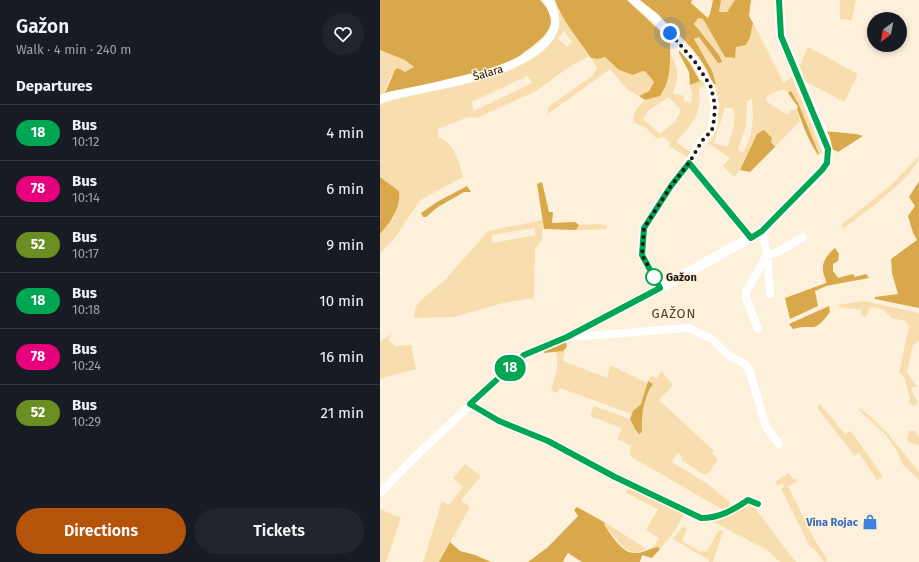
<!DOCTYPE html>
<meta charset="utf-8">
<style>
:root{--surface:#171b24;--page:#20242c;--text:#f1f3f6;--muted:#9ea1a6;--line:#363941;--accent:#b45309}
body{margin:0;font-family:"Fira Sans",sans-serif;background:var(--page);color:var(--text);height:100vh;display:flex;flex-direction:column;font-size:15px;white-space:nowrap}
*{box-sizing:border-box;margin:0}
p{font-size:13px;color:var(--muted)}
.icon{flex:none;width:22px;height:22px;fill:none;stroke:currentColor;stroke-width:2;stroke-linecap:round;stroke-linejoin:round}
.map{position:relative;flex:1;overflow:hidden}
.details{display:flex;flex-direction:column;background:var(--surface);width:380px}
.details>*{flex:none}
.badge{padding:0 8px;border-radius:13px;font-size:14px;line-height:26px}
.needle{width:26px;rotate:212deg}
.controls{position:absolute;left:487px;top:12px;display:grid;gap:8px}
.controls a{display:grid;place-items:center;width:40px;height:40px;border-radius:50%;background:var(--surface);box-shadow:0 2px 6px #0003;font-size:20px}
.you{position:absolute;width:20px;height:20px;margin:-10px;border:3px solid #fff;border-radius:50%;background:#1a73e8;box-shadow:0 0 0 6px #1a73e833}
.map>.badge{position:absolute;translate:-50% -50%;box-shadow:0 0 0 2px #fff}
h2{padding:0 16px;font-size:15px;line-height:36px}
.round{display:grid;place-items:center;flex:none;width:42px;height:42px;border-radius:21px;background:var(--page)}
.overview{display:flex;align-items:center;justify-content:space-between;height:68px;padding:0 16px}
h1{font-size:19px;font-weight:600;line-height:30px}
.action{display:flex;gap:8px;margin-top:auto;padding:8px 16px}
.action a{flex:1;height:46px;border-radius:24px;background:var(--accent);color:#fff;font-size:16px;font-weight:600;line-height:46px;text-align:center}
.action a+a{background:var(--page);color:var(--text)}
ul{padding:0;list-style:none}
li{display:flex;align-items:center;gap:12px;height:56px;padding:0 16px;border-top:1px solid var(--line)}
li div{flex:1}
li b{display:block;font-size:15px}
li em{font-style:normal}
li .badge{min-width:44px;font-weight:700;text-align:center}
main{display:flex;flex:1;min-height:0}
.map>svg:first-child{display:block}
</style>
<main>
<section class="details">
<div class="overview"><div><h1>Gažon</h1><p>Walk · 4 min · 240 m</p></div><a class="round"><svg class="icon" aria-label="heart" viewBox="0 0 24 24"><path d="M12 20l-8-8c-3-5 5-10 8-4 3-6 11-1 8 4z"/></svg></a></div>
<h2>Departures</h2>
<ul>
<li><span class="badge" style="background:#00a651;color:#fff">18</span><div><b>Bus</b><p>10:12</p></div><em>4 min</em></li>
<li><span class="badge" style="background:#e6007e;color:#fff">78</span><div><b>Bus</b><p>10:14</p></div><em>6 min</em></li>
<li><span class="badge" style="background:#6b8e23;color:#fff">52</span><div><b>Bus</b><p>10:17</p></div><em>9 min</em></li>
<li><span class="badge" style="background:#00a651;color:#fff">18</span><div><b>Bus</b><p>10:18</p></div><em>10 min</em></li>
<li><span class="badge" style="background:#e6007e;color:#fff">78</span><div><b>Bus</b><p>10:24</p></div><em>16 min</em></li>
<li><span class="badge" style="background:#6b8e23;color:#fff">52</span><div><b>Bus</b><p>10:29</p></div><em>21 min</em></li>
</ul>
<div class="action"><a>Directions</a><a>Tickets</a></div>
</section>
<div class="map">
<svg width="539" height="562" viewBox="0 0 539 562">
<rect width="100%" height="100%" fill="#fef1db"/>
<!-- green -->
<path fill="#f8ddae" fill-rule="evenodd" d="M 341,0 L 355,0 L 347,12 L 339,12 Z
M 460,0 L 476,0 L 472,20 L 460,19 Z
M 178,11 L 184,16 L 194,34 L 210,56 L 192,65 L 156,91 L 97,118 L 88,117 L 58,129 L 58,137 C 75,143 79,162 83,177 L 40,200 L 14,239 L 0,253 L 0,234 L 14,217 L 19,191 L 0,177 L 0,104 C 53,85 114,89 160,52 C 174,41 182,30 178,11 ZM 184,31 L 192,42 L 187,47 L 178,38 ZM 148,76 L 152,83 L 94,111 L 91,102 Z
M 318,18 L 323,19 L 345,57 L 355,58 L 356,47 L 366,45 L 370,37 L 373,23 L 402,80 L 404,83 L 412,77 L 443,154 L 439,154 L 419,105 L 411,91 L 408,93 L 403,89 L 387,96 L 386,101 L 407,115 L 411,110 L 417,109 L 420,121 L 395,147 L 377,134 L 360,170 L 354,177 L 343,166 L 350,158 L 328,143 C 333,138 337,132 338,124 C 341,103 326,57 314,39 L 319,37 L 338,62 L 341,62 L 314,24 ZM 372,99 C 374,119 373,136 363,153 L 358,150 L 366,125 L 367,101 ZM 345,108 L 353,108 C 357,122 352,134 347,147 L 334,143 Z
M 428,47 L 478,74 L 464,102 L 421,79 L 418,69 Z
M 0,50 L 25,60 L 34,67 L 25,72 L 18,68 L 9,79 L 5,93 L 0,95 Z
M 290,54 C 299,67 299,78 293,93 L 304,96 L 303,101 L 311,103 L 312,96 L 310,85 L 323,79 L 327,86 L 319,88 C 322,115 313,122 296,142 L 312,153 L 307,157 L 289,146 L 291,143 L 283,137 L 277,139 L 266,128 L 253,122 C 254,106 266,97 280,96 C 289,83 290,70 290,54 ZM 289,97 L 301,110 L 295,122 L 280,134 L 263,119 L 268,111 Z
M 225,57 L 239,70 L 253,75 L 263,71 L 266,72 L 274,81 C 270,90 267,93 259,96 L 247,89 L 230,69 L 168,114 L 168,107 L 212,76 L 217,69 L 211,58 L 218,59 Z
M 539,156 C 539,174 480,216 464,228 L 461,225 L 510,186 Z
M 163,220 L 162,240 L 155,249 L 154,298 L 123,303 L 74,317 L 34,318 L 35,308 L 39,302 L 64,281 L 108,231 ZM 155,228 L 155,235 L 113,243 L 111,235 Z
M 218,224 L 226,225 L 227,229 L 196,230 L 199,225 Z
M 484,301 L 539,313 L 539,341 L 533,345 L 527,372 L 537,387 L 533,387 L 531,389 L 538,403 L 533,406 L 529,403 L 530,399 L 524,376 L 519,373 L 529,327 L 526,321 L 511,318 C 507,311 497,305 489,308 L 488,314 L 485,317 L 481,314 L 482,310 L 459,307 L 456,305 Z
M 12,333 L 8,340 L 15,346 L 31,345 L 36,369 L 0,379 L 0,342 Z
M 185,349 L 183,361 L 227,378 L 230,365 L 267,383 C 263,395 265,403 253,411 L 252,414 L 180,388 L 176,393 L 171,390 C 175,377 180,365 176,351 Z
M 281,371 L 293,385 L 279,400 L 334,451 L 332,453 L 338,459 L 328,474 L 323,474 L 302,460 L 302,456 L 298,453 L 292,462 L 326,483 L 350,502 L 348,507 L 343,510 L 250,456 L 251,446 L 237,439 L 242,428 L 210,416 L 214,406 L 250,419 L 252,424 L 261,424 L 265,401 L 273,384 L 268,381 L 271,376 L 277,378 Z
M 440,404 L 465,434 L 471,431 L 503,477 L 497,480 L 479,453 L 474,455 L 439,410 L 437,407 Z
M 479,408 L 492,418 L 509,435 L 539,472 L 539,480 L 523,465 L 517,451 L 506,435 L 479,410 Z
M 529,431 L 535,431 L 539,437 L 539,445 L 530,443 L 527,440 Z
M 85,464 L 101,476 L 81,500 L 90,507 L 59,562 L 43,562 L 62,501 L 69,505 L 83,487 L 73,478 Z
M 409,473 L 413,479 L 415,478 L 417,482 L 408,486 L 433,537 L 448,561 L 444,562 L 435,550 L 430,547 L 401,489 L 404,487 L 403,483 L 397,486 L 396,481 Z
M 250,486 L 304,514 L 295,531 L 280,549 L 278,547 L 272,548 L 279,538 L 266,530 L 278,509 L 245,492 Z
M 368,502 C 374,504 408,553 416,562 L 400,562 L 387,550 L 332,521 Z
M 0,509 L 21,518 L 6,562 L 0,562 Z
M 224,522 L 267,549 L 254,553 L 245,549 L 225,526 Z
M 303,526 L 307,529 L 302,541 L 321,552 L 322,551 L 326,552 L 339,530 L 343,531 L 333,562 L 329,562 L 329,560 L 293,539 Z"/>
<!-- forest -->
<path fill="#d9a84b" d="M 0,0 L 160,0 C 185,25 162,39 142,54 C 139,56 136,60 132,62 C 123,67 108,69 97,72 C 67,79 36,87 5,93 L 15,70 L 18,68 L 25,72 L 34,67 L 25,60 L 0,50 Z
M 175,0 L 247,0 L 290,40 C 290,60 292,79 280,96 L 265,100 L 259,96 L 269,91 L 274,82 L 266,72 L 263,71 L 253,75 L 239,70 L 225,57 L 218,59 L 211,58 C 199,40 181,19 175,0 Z
M 260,0 L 312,0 L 311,3 L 328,18 L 330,14 L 333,0 L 341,0 L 339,12 L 347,12 L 355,0 L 371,0 L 369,16 L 373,23 L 370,37 L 366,45 L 356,47 L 355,58 L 345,57 L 323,19 L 318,18 L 314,24 L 339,55 L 342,62 L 338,63 L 319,37 L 314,39 L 332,71 L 336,84 L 333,85 C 322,49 286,24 260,0 Z
M 299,50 C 308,57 314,71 320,81 L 310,85 L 309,72 L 299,53 Z
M 411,91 L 419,105 L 439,154 L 438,155 C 428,140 423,125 417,109 L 418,107 L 408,93 Z
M 384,130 L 392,138 L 391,142 L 395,147 L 370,172 L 360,170 L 377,134 Z
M 444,131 L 476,134 L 483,136 L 458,152 L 452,149 Z
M 0,177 L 19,191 C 21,208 11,222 0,234 Z
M 539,181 L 539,308 L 495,299 L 495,297 L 518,294 L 512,273 L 511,259 L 537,240 L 533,233 L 528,216 L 535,206 L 529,197 Z
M 162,182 L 169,212 L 173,212 L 172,223 L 195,222 L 199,225 L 196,230 L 164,229 L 157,184 Z
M 87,186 L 91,192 L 84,192 L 58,207 L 46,217 L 43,217 L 41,213 L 57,202 Z
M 455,248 L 459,254 L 458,261 L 453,264 L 453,271 L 458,278 L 473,274 L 475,277 L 486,274 L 489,278 L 446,286 L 435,291 L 438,306 L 410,319 L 405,298 L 446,283 C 446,278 443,275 443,270 C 442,261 448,254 455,248 Z
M 449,306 L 450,312 C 433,335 435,323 413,329 L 409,324 Z
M 180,342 L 186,342 L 187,347 L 183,351 L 164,353 L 164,350 Z
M 268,381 L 273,384 C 264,396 261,417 262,432 L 259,434 L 255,429 L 250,419 L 253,411 L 261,404 Z
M 197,507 L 224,522 L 225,526 C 231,534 242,554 255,553 C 264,553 270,548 278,547 L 280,549 L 272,558 L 262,555 L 260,562 L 202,562 L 188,553 L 183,561 L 185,562 L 148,562 L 168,547 L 198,516 L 194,510 Z
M 70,542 L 80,551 L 95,555 L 111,562 L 59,562 Z"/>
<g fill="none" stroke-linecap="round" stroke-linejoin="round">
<!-- minor -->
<path stroke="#fff" stroke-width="8" d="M 0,100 L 9,96 C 48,87 164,72 175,26 C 177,18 171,7 168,0
M 309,163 L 371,239
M 390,294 L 387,255 L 398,252 L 423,237
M 378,329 L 366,298 L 366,292 L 387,255 L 382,231
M 190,337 L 309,328 L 332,339 L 349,356 L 364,363 L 369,369 L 386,427 L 399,444
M 90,404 L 119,421 L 168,441 L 235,477 L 321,518 C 339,518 353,510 368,500 L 378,504
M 0,493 L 37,455 L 144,355 L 187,337 L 280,288 L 262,255 L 265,228 L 291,186 L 309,163 L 321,141 L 332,130 L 335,105 L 331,87 L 316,63 L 275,17 L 253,0"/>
<!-- tertiary -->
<path stroke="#fff" stroke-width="10" d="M 280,288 L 382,231 L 442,170 C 449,160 449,152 445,139 L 401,36 L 399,0"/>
</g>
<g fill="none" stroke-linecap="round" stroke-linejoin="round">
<!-- line casing -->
<g stroke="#fff" stroke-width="9">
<path id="line" d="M 378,504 L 368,500 C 353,510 340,518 321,518 L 235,477 L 168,441 L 119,421 L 90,404 L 144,355 L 187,337 L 280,288 L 262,255 L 264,228 L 291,186 L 309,163 L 371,238 L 382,231 L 442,170 L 447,163 L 448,149 L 401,36 L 399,0"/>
</g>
<!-- line -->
<use href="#line" stroke="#00a651" stroke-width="6"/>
<!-- walk -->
<path stroke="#1d170e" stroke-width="4" stroke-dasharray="0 7.2" d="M 274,277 L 262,255 L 264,228 L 291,186 L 309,163 L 322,141 L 332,130 L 334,120 L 335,105 L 331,87 L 316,63 L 290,33"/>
</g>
<!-- icons -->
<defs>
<g id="shop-bare" transform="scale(1.2)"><path d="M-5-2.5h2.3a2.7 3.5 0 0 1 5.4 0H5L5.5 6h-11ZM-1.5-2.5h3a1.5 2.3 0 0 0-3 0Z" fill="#3f7fe0" stroke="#fef1db" stroke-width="2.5" paint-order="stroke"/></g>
</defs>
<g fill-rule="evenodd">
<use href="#shop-bare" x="490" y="522"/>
</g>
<!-- markers -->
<circle fill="#fff" stroke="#00a651" stroke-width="2" cx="274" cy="277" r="8"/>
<g text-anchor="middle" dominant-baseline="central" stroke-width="3" stroke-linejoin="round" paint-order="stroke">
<!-- street labels -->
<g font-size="11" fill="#1d170e" stroke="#fef1db">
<text transform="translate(108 73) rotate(-16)">Šalara</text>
</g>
<!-- stop labels -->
<g font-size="11" font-weight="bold" fill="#1d170e" stroke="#fef1db" text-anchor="start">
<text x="286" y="277">Gažon</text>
</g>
<!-- shop labels -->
<g font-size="11" font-weight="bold" fill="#366cbe" stroke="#fef1db" text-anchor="end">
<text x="478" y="522">Vina Rojac</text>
</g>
<!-- quarter labels -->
<g font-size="13" letter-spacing="1" fill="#4e412a" stroke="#fef1db">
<text x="294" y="313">GAŽON</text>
</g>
</g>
</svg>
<div class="controls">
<a><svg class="needle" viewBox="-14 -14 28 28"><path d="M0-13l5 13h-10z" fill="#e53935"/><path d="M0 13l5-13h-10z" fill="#9ea1a6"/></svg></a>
</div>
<div class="you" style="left:290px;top:33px"></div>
<b class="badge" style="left:130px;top:368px;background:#00a651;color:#fff">18</b>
</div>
</main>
